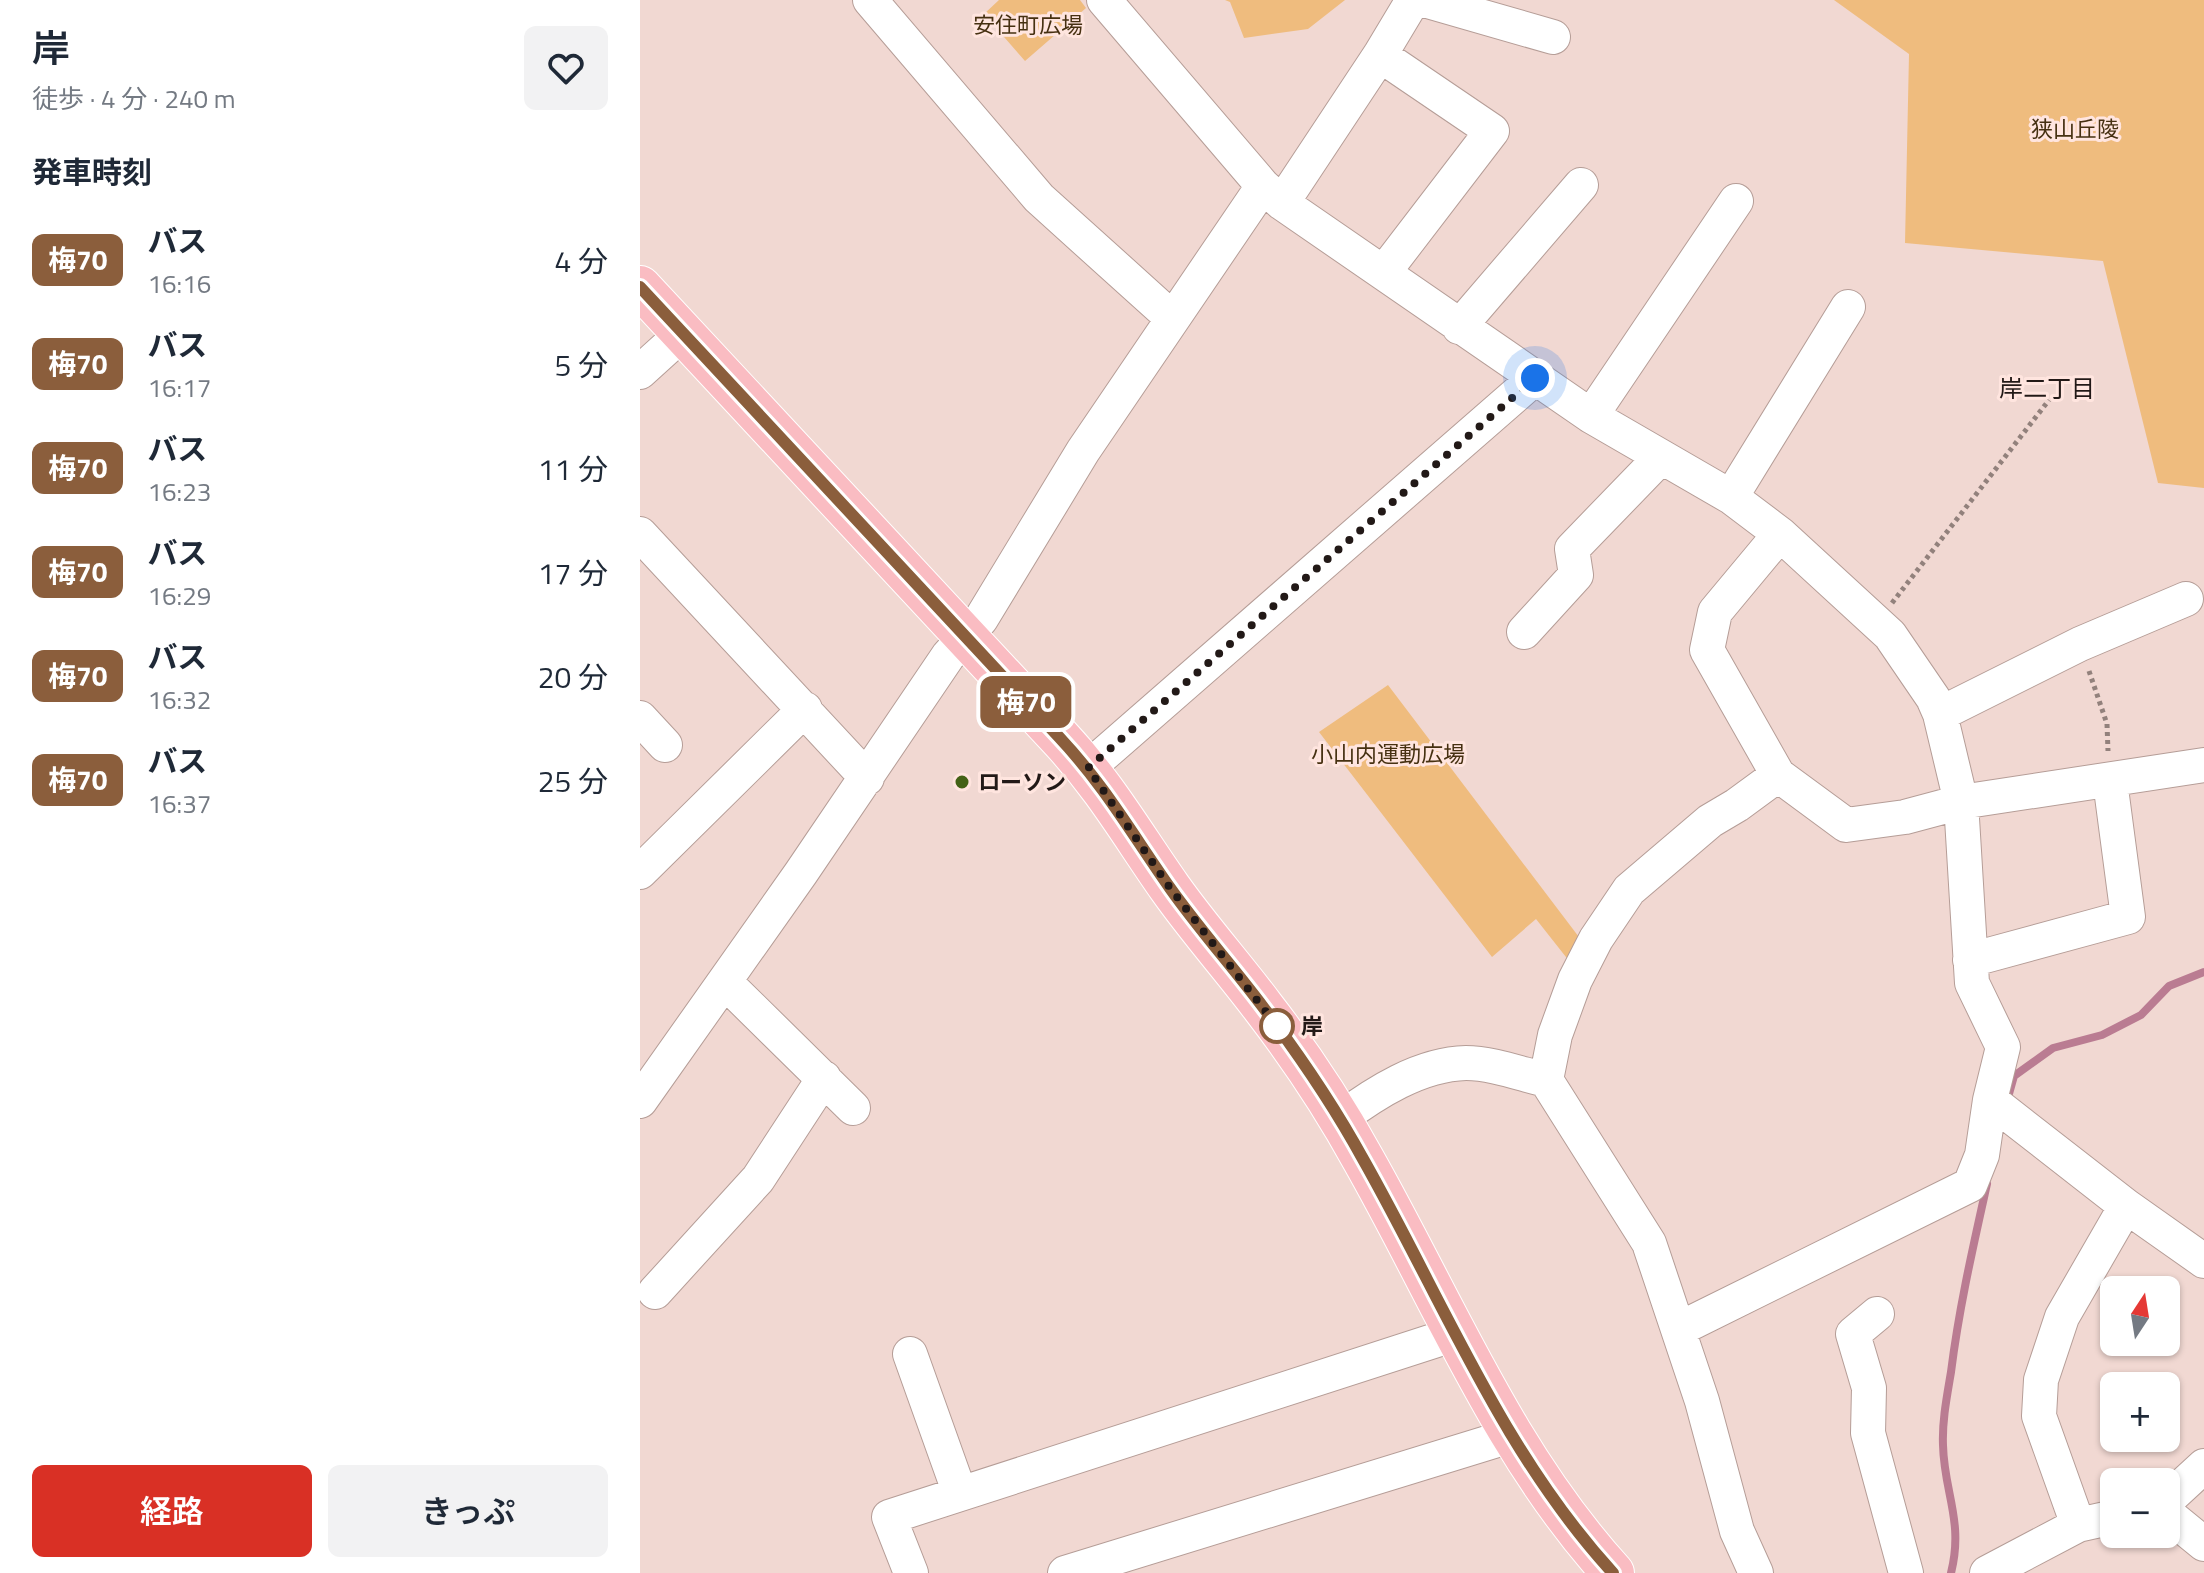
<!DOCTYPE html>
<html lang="ja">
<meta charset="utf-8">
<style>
:root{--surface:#fff;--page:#f2f2f3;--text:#1f2937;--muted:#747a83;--accent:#d93025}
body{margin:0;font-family:"Titillium Web","Noto Sans JP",sans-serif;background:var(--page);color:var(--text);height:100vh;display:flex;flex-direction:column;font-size:30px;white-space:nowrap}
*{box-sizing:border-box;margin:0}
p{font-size:26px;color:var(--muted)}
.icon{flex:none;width:44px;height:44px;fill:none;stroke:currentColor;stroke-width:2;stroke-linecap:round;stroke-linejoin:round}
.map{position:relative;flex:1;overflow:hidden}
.drawer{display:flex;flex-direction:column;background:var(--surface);width:640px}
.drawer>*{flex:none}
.badge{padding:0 16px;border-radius:12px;font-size:28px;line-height:52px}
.needle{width:52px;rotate:12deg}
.controls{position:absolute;left:1460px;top:1276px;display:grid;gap:16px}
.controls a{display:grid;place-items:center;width:80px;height:80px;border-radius:12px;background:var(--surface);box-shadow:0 2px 6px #0004;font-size:40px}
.you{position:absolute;width:40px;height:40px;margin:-20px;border:6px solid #fff;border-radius:50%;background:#1a73e8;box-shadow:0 0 0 12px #1a73e833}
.map>.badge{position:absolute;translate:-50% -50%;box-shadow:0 0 0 4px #fff}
h2{padding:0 32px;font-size:30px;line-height:72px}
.round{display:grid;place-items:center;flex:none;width:84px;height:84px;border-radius:12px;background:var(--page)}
.headline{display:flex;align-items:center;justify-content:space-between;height:136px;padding:0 32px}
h1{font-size:38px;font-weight:600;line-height:60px}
.cta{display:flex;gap:16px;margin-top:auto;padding:16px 32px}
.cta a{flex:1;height:92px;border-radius:12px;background:var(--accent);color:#fff;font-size:32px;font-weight:600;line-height:92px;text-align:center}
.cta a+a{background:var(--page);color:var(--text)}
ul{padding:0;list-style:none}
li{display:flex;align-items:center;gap:24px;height:104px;padding:0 32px}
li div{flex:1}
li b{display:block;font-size:30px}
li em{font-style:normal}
li .badge{min-width:88px;font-weight:700;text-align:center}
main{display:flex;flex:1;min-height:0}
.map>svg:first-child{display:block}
</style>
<main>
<section class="drawer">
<div class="headline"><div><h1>岸</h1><p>徒歩 · 4 分 · 240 m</p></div><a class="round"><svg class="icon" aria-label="heart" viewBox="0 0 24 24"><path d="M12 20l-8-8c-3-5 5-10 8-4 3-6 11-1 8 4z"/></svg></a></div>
<h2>発車時刻</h2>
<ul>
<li><span class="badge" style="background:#8b5e3c;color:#fff">梅70</span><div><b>バス</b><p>16:16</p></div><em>4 分</em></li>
<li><span class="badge" style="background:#8b5e3c;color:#fff">梅70</span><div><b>バス</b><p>16:17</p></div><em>5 分</em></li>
<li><span class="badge" style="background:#8b5e3c;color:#fff">梅70</span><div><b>バス</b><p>16:23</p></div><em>11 分</em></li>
<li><span class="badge" style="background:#8b5e3c;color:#fff">梅70</span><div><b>バス</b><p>16:29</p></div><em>17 分</em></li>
<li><span class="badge" style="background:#8b5e3c;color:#fff">梅70</span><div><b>バス</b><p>16:32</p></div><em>20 分</em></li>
<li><span class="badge" style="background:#8b5e3c;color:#fff">梅70</span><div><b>バス</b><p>16:37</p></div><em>25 分</em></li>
</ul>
<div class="cta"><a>経路</a><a>きっぷ</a></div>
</section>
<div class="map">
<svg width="1564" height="1573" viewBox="0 0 1564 1573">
<rect width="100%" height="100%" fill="#f1d8d2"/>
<!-- green -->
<path fill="#efbc7e" d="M 359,0 L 440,0 L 446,8 L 385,61 L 344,14 Z
M 585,0 L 705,0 L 668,29 L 604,38 L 590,2 Z
M 1194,0 L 1564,0 L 1564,488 L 1518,483 L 1463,261 L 1265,243 L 1269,54 Z
M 748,685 L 948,949 L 937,971 L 896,919 L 852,957 L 679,732 Z"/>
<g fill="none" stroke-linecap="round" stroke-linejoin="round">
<!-- stream -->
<path stroke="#ba7c92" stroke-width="8" d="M 1367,1101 L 1374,1076 L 1413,1048 L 1462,1035 L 1501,1015 L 1529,986 L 1564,972
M 1311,1573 C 1324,1521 1304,1493 1303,1445 C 1302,1421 1307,1396 1311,1372 C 1319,1308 1333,1247 1347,1184"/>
<!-- minor casing -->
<g stroke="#b59d97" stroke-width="36">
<path id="minor" d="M 230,0 L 399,198 L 532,318
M 464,0 L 623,186 L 642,203 L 951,416 L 1091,497 L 1140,534 L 1250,635 L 1293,698 L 1300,714 L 1321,802 L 1332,983 L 1363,1047 L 1350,1100 L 1486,1206 L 1564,1261
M 784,0 L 913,37
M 740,55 L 852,131 L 744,272
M 642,203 L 740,55 L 773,0
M 819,327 L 941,185
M 0,372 L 43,333
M 951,416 L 1096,201
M 1091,497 L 1208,307
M 0,534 L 227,778
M 884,632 L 936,575 L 932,549 L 1021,457
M 1300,714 L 1440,644 L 1546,599
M 0,718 L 25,745
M 448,768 L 895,378
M 1138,775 L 1067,650 L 1075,612 L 1140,534
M 0,872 L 165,709
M 1330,960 L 1488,917 L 1470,781
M 85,982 L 213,1108
M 0,1101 L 161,873 L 308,656 L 341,619 L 443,451 L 623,186
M 700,1119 C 735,1093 780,1064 826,1063 C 852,1063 881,1074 906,1080
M 15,1292 L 118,1179 L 184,1078
M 1237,1314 L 1213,1334 L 1229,1388 L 1228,1433 L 1266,1573
M 1039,1329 L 1330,1185 L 1342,1155 L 1350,1100
M 270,1354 L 320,1494
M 1526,1501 L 1564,1466
M 1526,1513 L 1564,1544
M 1438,1525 L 1399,1416 L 1401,1380 L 1422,1317 L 1486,1206
M 271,1573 L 249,1517 L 815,1334
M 425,1573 L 870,1436
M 1116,1573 L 1097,1531 L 1062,1401 L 1009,1243 L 906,1080 L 915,1035 L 935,980 L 956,939 L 989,890 L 1070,821 L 1097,805 L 1138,775 L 1206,825 L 1265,817 L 1321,802 L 1564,765
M 1347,1573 L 1438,1525 L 1474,1517"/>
</g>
<!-- major casing -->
<g stroke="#fff" stroke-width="44">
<path id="major" d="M 0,287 L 419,737 C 465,786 492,834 530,888 C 559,929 593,967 623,1007 C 660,1055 694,1106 723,1159 C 803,1300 863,1452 973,1573"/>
</g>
<!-- path -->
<path stroke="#92817c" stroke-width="5" stroke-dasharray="4 4" stroke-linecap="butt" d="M 1252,603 L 1409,400
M 1449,671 L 1467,724 L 1468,751"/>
<!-- minor -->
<use href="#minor" stroke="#fff" stroke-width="34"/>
<!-- major -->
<use href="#major" stroke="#fabcc2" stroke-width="42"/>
</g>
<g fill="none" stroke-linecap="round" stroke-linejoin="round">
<!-- line casing -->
<g stroke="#fff" stroke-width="18">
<path id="line" d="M 0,287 L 419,737 C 465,786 492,834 530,888 C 559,929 593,967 623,1007 C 660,1056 694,1106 723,1159 C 803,1300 862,1452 973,1573"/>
</g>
<!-- line -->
<use href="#line" stroke="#8b5e3c" stroke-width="12"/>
<!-- walk -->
<path stroke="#221917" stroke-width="8" stroke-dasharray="0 14.4" d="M 637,1026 L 640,1030 L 530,888 L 448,768 L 895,378"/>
</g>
<!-- markers -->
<circle fill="#436115" stroke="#ffe5df" stroke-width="3" cx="322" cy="782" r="8"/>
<circle fill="#fff" stroke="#8b5e3c" stroke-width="4" cx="637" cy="1026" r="16"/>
<g text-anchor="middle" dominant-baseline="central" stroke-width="6" stroke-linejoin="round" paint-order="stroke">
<!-- park labels -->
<g font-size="22" fill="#463011" stroke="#ffe5df">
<text x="388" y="25">安住町広場</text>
<text x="1435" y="129">狭山丘陵</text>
<text x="748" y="754">小山内運動広場</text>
</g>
<!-- poi labels -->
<g font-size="22" font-weight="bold" fill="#221917" stroke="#ffe5df" text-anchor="start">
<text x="338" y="782">ローソン</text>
</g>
<!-- stop labels -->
<g font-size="22" font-weight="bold" fill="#221917" stroke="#ffe5df" text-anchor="start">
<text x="661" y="1026">岸</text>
</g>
<!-- neighbourhood labels -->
<g font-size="24" fill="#221917" stroke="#ffe5df">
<text x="1407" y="388">岸二丁目</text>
</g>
</g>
</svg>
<div class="controls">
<a><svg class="needle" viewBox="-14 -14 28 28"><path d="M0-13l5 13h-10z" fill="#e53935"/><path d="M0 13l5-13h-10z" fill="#747a83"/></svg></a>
<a>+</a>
<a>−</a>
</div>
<div class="you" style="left:895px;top:378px"></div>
<b class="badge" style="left:386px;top:702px;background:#8b5e3c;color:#fff">梅70</b>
</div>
</main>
